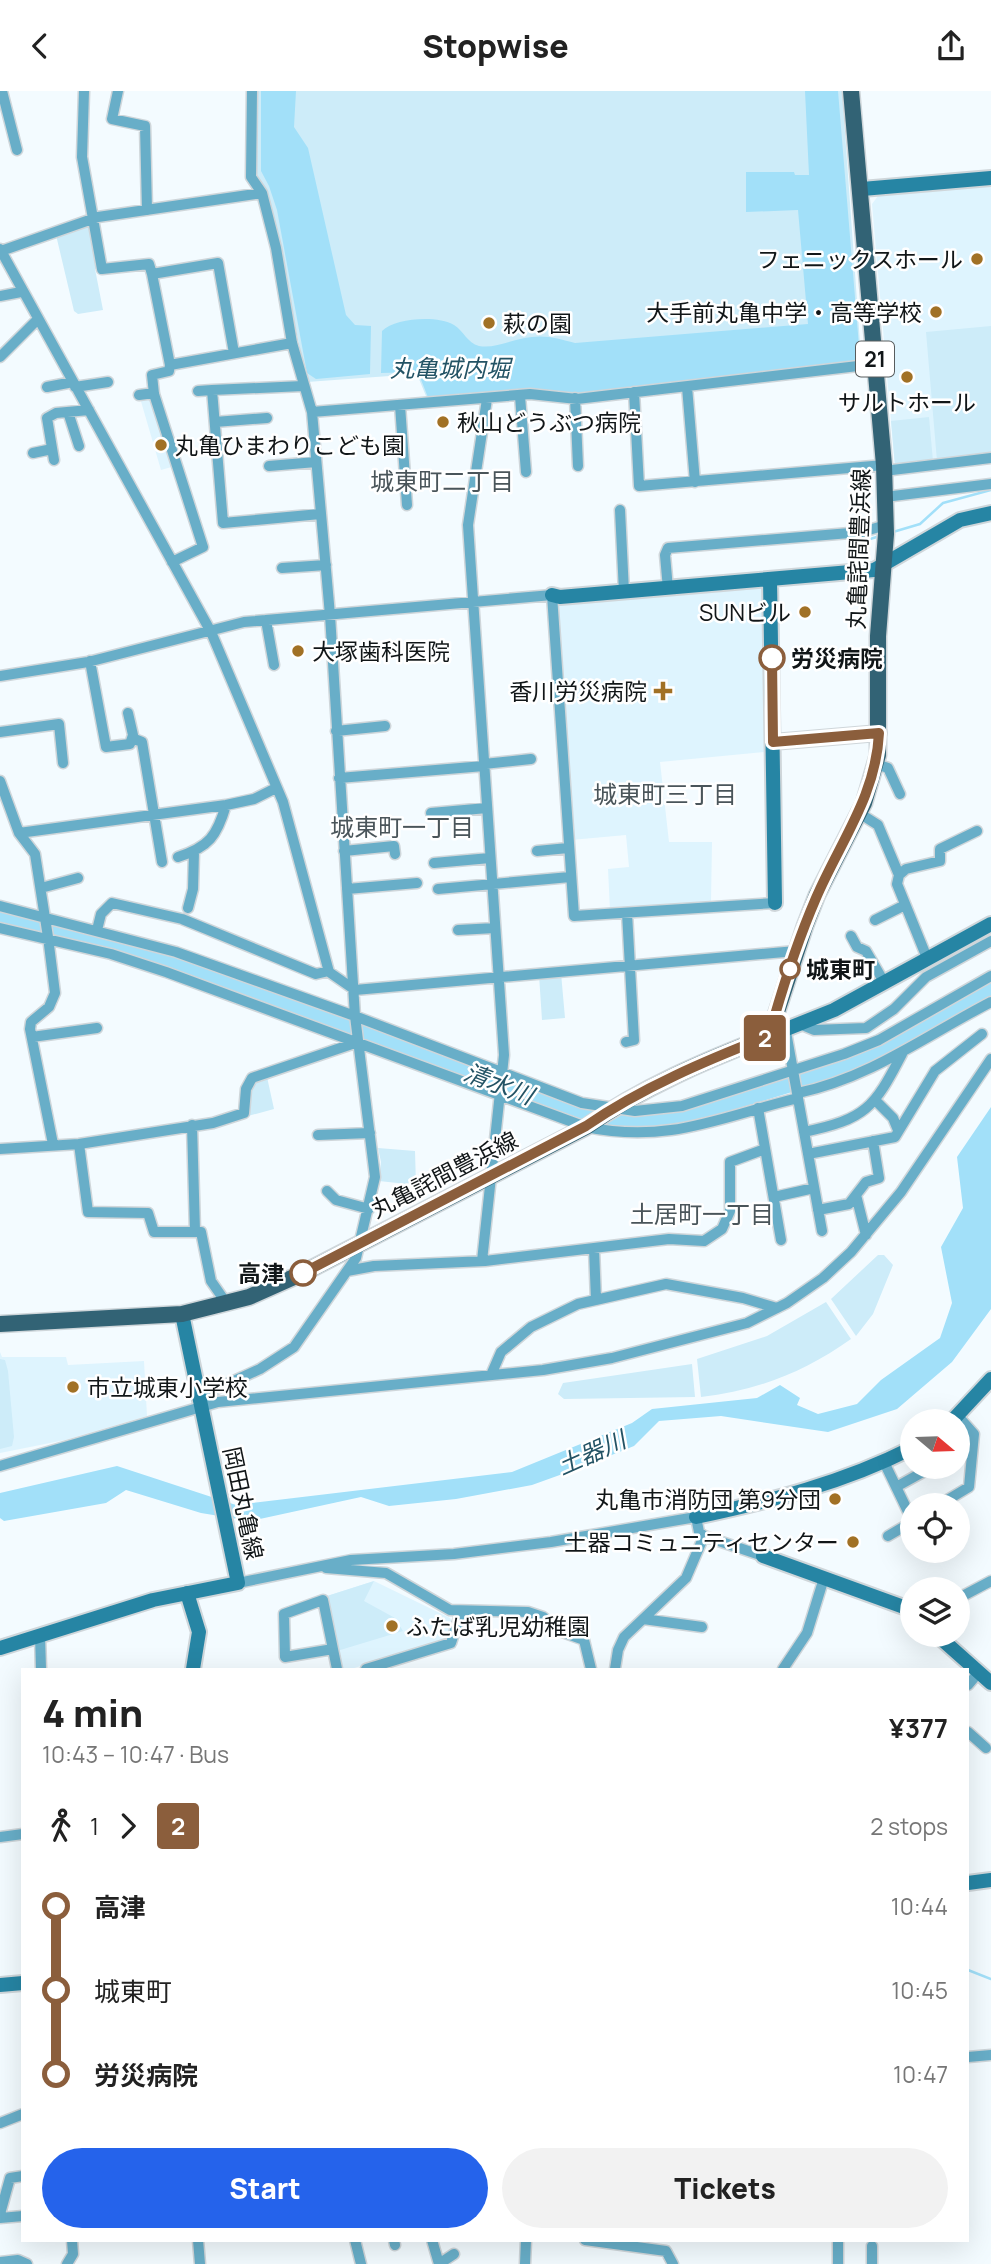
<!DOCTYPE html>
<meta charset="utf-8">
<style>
:root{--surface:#fff;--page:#f2f2f2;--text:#222;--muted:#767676;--accent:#2563eb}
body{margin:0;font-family:Manrope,"Noto Sans JP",sans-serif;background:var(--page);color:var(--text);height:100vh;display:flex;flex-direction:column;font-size:26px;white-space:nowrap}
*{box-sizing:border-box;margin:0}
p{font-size:23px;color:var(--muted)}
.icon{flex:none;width:38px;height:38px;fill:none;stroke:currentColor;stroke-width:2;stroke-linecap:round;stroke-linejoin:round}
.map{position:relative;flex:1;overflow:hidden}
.drawer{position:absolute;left:21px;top:1577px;width:948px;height:574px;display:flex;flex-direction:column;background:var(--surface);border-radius:0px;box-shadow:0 7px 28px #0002}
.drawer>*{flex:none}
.badge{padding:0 14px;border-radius:5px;font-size:24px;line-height:46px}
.needle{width:46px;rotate:109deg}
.fabs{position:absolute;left:900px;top:1318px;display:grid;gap:14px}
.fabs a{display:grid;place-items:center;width:70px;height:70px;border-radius:50%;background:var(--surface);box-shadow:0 7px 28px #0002;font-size:35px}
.map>.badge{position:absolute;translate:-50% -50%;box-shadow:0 0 0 4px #fff}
.legs{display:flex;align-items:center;gap:10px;height:77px;padding:0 21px;font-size:23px}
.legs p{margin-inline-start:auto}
.head{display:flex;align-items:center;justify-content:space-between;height:119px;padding:0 21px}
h1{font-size:38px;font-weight:800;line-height:52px}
.action{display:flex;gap:14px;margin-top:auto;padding:14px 21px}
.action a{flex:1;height:80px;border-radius:42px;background:var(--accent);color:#fff;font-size:28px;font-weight:800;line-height:80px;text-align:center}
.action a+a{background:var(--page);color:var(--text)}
ul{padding:0 21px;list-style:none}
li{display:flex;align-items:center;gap:24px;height:84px;font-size:26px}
li i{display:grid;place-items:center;width:10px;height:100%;margin:0 9px;background:currentColor}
li i::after{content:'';width:18px;height:18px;margin:-9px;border:5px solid;border-radius:50%;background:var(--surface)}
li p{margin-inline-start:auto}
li:first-child i{background:linear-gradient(#0000 50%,currentColor 0)}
li:last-child i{background:linear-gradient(currentColor 50%,#0000 0)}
header{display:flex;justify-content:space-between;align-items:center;height:91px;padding:0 21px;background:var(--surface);font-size:32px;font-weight:800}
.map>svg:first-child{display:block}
</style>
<header><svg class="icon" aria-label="back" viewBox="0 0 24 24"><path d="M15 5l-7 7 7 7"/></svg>Stopwise<svg class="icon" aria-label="share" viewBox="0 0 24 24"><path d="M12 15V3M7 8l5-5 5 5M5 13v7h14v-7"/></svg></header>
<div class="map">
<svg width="991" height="2173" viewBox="0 0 991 2173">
<rect width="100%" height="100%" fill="#f3fbff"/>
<!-- built -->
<path fill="#def4fe" d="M 991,94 L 991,363 L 895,375 L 872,113 L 878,105 Z
M 149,306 L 175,375 L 161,379 L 140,307 Z
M 763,496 L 765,661 L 660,671 L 669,751 L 712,751 L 711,811 L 610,819 L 608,778 L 629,776 L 626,744 L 571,749 L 556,519 L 560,514 Z
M 0,1261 L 2,1266 L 66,1266 L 68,1274 L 144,1270 L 147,1325 L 65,1349 L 0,1362 Z
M 374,1490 L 450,1527 L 452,1531 L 447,1548 L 351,1578 L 340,1578 L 327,1505 Z"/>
<!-- green -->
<path fill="#cdecf9" d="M 256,0 L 842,0 L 861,266 L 850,272 L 585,304 L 428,310 L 417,283 L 307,291 L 267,101 L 254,78 Z
M 88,133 L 99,176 L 95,178 L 103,219 L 78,223 L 74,220 L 56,144 Z
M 991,235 L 991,363 L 937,370 L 926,241 Z
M 929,326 L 933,370 L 895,375 L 891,330 Z
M 561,882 L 565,927 L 542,929 L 539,884 Z
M 267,986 L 274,1018 L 248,1025 L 248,1008 L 254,991 Z
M 378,1057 L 415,1060 L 416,1094 L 379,1090 L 381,1071 Z
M 878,1164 L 884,1164 L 893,1174 L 873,1223 L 856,1245 L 831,1208 Z
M 826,1211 L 851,1248 C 805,1281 756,1300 701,1306 L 697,1268 L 767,1245 Z
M 0,1268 L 5,1269 L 8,1280 L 14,1346 L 12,1355 L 0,1358 Z
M 692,1273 L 695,1306 L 564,1308 L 558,1303 L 563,1292 Z
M 374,1490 L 364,1510 L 395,1527 L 403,1540 L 337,1560 L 327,1505 Z"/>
<!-- water -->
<path fill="#a2e0f9" d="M 261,0 L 296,0 L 294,36 L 308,57 L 346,224 L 355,234 L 371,235 L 370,283 L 316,288 L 307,282 L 277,119 L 269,95 L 261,80 Z
M 805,0 L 838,0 L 860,267 L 850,272 L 585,303 L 533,301 L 429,309 L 418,281 L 381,282 L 382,240 C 395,227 437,224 454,234 C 464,240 467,252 479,255 C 496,258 515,247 532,246 C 547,244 560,248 575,252 L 808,233 L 798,119 L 746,121 L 746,81 L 794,81 L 795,84 L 809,84 Z
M 991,1016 L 991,1218 L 952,1271 L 897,1318 L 828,1341 L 721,1325 L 659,1330 L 634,1355 L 582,1376 L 532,1394 L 456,1408 L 389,1415 L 361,1406 L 250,1430 L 201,1422 L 126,1399 L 106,1412 L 4,1430 L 0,1427 L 0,1402 L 117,1375 L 236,1414 L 512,1381 L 632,1332 L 652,1318 L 757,1307 L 780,1294 L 800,1307 L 797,1314 L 818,1323 L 857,1313 L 881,1289 L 940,1247 L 952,1212 L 941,1156 L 963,1117 L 957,1066 Z"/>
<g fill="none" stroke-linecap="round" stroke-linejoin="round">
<!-- stream -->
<path stroke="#a2e0f9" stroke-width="2.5" d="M 893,441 L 920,433 L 943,412 L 991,399
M 870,448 L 880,445
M 968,1879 L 991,1888"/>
<!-- river -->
<path stroke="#a2e0f9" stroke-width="16" d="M 0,827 L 204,881 L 574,1020 L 618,1032 L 677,1028 L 836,979 L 884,960 L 991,898"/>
<!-- street casing -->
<g stroke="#cfd6da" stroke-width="13">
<path id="street" d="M 2,0 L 17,59
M 84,0 L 82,66 L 102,178 L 149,173 L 152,183 L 218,172 L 234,262
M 118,0 L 112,28 L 145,35 L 147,119
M 0,158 L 211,541 L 283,711 L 329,881 L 355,899 L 796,860
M 1,160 L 98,126 L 262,102
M 152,183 L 170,274 L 292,252
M 0,205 L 21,201
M 0,266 L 37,229
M 170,274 L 169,280 L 152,284 L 154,303 L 203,456 L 172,471
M 303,295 L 212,299 L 223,432 L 320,423
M 47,296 L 73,291
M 75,296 L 108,291
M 687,296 L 695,391
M 198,300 L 212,299
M 634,301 L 639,395 L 884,374
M 139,304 L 154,302
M 520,305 L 526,381
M 575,307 L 578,375
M 400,314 L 407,414
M 68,321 L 79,355
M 312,321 L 530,303 L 577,308 L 875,273
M 215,331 L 267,327
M 33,362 L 52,358
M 54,369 L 47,327 L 56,322 L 89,319
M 269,375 L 316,371
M 884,380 L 991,367
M 885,406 L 991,393
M 620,419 L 624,501
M 282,477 L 326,474
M 668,498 L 665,464 L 668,457 L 862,441 L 886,434
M 266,529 L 274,574
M 90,570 L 106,656 L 130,653 L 133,644 L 128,622
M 0,585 L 88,571 L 244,531 L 552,504 L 574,825 L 775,812
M 336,640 L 385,635
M 0,641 L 59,633 L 63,672
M 132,647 L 142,651 L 162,771
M 484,673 L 531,668
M 876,673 L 888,677 L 900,703
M 339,687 L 484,675
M 0,690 L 19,742 L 35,763 L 48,846 L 55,902 L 49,916 L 31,931 L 30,938 L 53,1053
M 431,722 L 487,717
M 859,722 L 878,734 L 899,784 L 897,793 L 927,867
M 19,742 L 226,714 L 254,708 L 276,697
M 344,760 L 394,755 L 395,763
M 537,760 L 568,757
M 178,766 C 209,756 217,745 226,714
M 434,772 L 490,767
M 899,784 L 906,778 L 940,770 L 940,758 L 977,740
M 41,797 L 78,787
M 347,798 L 417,792
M 438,798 L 570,786
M 0,815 L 176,861 L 352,924 L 582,1012 L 635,1020 L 682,1015 L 844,963 L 879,949 L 991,885
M 188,817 L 193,798 L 194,761
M 875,829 L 905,814
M 0,837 L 111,863 L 166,881 L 586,1036 C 669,1053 720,1026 798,1007
M 97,839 L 101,823 L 112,812 L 182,828 L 316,883 L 329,880
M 458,839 L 495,837
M 851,845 L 857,856 L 866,860 L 884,891
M 802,934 L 814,939 L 866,937 L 894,918 L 926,886 L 991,850
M 786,941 L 822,1140
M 32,946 L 97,937
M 626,951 L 634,949 L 627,822
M 798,1002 C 870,987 927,944 991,911
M 876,1010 L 893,1027 L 898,1039
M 758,1017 L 781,1149
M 192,1034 L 195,1140
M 804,1041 C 866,1028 874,1017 902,963
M 318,1044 L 370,1042
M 79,1053 L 88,1121 L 148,1122 L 154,1141 L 201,1141 L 211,1190 L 227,1213
M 0,1058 L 79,1053 L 213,1032 L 244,1022 L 246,998 L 252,987 L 358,951
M 808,1063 L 895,1046 L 935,980 L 982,943
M 327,1100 L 336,1109 L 369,1118
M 856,1104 L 866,1144
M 774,1106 L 814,1097
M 818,1119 L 849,1113 L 866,1091 L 879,1087 L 873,1050
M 594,1157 L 596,1209
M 482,1170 L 504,964 L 468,434 L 487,308
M 347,1180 L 374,1175 L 485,1170 L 669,1148 L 704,1150 L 722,1138 L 730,1120 L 730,1071 L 765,1058
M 491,1284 L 501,1261 L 531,1236 L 578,1213 L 666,1193 L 743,1207 L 777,1217
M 202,1315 L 214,1299 L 260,1278 L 294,1256 L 356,1167 L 375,1086 L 355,925 L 330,524 L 312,321 L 292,252 L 276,157 L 262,102 L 251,86 L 252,0
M 957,1360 L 973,1351
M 884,1371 L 912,1429
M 0,1375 L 218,1311 L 543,1279 L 612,1267 L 747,1232 L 787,1212 L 823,1187 L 851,1161 L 901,1101 L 991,968
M 896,1396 L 932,1376
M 939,1414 L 969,1396 L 974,1343 L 958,1325
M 888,1445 L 912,1431
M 326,1477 L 386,1482 L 450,1519 L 528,1521 L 543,1526 L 562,1541 L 584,1549 L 591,1578
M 238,1492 L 351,1469 L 454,1463 L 551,1451 L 696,1426 L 699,1441 L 704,1445 L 763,1465
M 957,1508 L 991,1490
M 643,1528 L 702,1536
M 40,1544 L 41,1578
M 333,1558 L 285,1566 L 284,1523 L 323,1509 L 337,1578
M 366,1578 L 451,1552 L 461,1521
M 615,1578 L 618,1559 L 624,1546 L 686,1487 L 704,1445
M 783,1578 L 807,1542 L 824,1487
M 968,1594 L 979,1581
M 968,1641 L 986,1657
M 0,1746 L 23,1743
M 968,1966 L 991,1964
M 0,2032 L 23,2023
M 0,2123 L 10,2087 L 23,2085
M 0,2127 L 23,2125
M 198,2149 L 200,2173
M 355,2149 L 361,2173
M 394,2149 L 395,2154
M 432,2149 L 439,2173
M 585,2149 L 666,2160 L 673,2173
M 838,2149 L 838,2173
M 0,2171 L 18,2169 L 27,2173
M 67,2173 L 73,2163 L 72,2149
M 439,2173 L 454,2163
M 525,2173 L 526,2149
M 872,2173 L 872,2155"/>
</g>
<!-- secondary casing -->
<g stroke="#cfd6da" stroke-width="18">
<path id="secondary" d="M 862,98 L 991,87
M 770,488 L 775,812
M 552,504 L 560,506 L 874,479 L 960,429 L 991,422
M 773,651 L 879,642
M 769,945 L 834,919 L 991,833
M 952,1330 L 991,1288
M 696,1426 C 771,1410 843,1392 912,1357
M 763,1465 L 912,1519
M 187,1502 L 199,1541 L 193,1578
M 937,1544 L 991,1592
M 0,1557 L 153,1509 L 238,1492 L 182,1223
M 968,1792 L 991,1789
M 0,1894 L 23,1892"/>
</g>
<!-- primary casing -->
<g stroke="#cfd6da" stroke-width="19">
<path id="primary" d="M 0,1233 L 182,1223 L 249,1206 L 303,1182 L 586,1036 C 641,997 706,969 769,945 L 805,835 L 817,804 L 864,712 L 878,664 L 878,545 L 886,443 L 884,374 L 851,0"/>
</g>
<!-- street -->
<use href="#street" stroke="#68aec8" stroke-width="10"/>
<!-- secondary -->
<use href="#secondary" stroke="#2685a4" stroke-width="14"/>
<!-- primary -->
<use href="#primary" stroke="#326375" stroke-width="16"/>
</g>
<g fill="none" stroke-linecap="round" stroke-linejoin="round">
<!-- line-1 casing -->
<g stroke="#fff" stroke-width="16">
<path id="line-1" d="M 303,1182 L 586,1035 C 641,997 707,969 769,945 C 782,898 797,851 816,807 C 840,751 876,705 879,642 L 773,651 L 772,567"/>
</g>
<!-- line-1 -->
<use href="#line-1" stroke="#8b5e3c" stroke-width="10"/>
</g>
<!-- markers -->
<g fill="#a17125" stroke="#fff" stroke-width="2.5">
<circle cx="977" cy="168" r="7"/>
<circle cx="936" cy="221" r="7"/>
<circle cx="489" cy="232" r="7"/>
<circle cx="907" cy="286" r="7"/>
<circle cx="443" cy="331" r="7"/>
<circle cx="161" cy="354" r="7"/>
<circle cx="805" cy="521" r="7"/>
<circle cx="298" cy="560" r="7"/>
<path d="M659.5 589.5h7v7h7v7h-7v7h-7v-7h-7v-7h7z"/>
<circle cx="73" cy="1296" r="7"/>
<circle cx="835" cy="1408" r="7"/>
<circle cx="853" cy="1451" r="7"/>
<circle cx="392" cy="1535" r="7"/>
</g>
<g fill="#fff" stroke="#8b5e3c" stroke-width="3.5">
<circle cx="772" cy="567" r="12"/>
<circle cx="790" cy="878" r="9"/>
<circle cx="303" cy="1182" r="12"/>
</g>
<g text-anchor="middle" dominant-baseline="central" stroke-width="5" stroke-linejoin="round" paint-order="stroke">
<!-- shield labels -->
<rect fill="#fff" stroke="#585c5d" stroke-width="2" x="856" y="250.5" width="38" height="35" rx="5"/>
<g font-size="21" font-weight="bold" fill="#111618">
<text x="875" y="268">21</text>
</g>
<!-- poi labels -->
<g font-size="23" fill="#111618" stroke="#fff" text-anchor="end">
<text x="963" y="168">フェニックスホール</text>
<text x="922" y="221">大手前丸亀中学・高等学校</text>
<text x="503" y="232" text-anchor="start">萩の園</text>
<text x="907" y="311" text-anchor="middle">サルトホール</text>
<text x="457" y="331" text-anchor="start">秋山どうぶつ病院</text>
<text x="175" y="354" text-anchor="start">丸亀ひまわりこども園</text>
<text x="791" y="521">SUNビル</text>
<text x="312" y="560" text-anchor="start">大塚歯科医院</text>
<text x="647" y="600">香川労災病院</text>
<text x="87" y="1296" text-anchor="start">市立城東小学校</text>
<text x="821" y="1408">丸亀市消防団 第9分団</text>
<text x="839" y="1451">土器コミュニティセンター</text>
<text x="406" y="1535" text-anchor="start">ふたば乳児幼稚園</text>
</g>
<!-- street labels -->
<g font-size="23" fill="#111618" stroke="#fff">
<text transform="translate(858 458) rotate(-88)">丸亀詫間豊浜線</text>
<text transform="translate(444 1083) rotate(-27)">丸亀詫間豊浜線</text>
<text transform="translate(244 1412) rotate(78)">岡田丸亀線</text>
</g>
<!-- stop labels -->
<g font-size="23" font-weight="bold" fill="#111618" stroke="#fff" text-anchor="start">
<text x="791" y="567">労災病院</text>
<text x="806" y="878">城東町</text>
<text x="284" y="1182" text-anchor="end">高津</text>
</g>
<!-- water labels -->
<g font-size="24" font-style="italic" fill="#235365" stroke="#fff">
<text x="450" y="276">丸亀城内堀</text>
<text transform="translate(499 992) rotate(21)">清水川</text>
<text transform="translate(591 1361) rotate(-24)">土器川</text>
</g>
<!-- neighbourhood labels -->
<g font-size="24" fill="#4a555a" stroke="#fff">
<text x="442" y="389">城東町二丁目</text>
<text x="665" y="702">城東町三丁目</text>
<text x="402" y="735">城東町一丁目</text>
<text x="702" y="1122">土居町一丁目</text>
</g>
</g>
</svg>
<div class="fabs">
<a><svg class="needle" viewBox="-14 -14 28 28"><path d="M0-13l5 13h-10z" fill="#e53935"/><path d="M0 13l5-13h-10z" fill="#767676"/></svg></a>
<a><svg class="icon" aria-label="locate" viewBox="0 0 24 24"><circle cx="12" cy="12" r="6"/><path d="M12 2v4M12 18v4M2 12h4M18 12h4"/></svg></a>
<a><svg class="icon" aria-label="layers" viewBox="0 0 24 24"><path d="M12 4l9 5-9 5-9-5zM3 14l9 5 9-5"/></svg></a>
</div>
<b class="badge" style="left:765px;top:947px;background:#8b5e3c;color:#fff">2</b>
<section class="drawer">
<div class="head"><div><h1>4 min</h1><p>10:43 – 10:47 · Bus</p></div><b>¥377</b></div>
<div class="legs"><svg class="icon" aria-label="walk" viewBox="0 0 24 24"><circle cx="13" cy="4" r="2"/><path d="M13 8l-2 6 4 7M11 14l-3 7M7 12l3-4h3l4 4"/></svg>1<svg class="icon" aria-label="forward" viewBox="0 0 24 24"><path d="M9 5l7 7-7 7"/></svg><b class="badge" style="background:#8b5e3c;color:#fff">2</b><p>2 stops</p></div>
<ul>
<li><i style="color:#8b5e3c"></i><b>高津</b><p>10:44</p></li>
<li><i style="color:#8b5e3c"></i><span>城東町</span><p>10:45</p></li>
<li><i style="color:#8b5e3c"></i><b>労災病院</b><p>10:47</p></li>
</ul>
<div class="action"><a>Start</a><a>Tickets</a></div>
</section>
</div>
